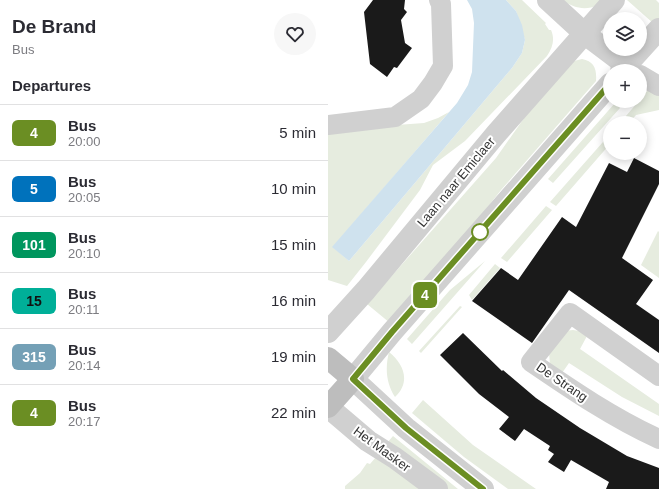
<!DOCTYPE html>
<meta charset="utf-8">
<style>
:root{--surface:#fff;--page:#f7f7f7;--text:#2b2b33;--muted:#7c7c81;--line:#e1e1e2}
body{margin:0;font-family:Helvetica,sans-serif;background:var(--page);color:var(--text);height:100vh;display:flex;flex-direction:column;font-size:15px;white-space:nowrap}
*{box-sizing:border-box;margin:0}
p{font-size:13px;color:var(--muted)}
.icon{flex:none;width:22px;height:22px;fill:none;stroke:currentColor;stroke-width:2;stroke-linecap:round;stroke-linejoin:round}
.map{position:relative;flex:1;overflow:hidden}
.sheet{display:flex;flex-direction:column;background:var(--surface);width:328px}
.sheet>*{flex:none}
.badge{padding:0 8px;border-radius:6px;font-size:14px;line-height:26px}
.buttons{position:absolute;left:275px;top:12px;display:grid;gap:8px}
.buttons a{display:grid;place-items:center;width:44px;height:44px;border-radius:50%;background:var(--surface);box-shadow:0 2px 10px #0003;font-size:20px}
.map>.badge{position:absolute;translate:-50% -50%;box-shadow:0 0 0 2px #fff}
h2{padding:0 12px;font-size:15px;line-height:36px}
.round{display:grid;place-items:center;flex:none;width:42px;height:42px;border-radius:21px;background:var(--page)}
.overview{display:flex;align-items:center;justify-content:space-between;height:68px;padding:0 12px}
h1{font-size:19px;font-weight:700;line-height:30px}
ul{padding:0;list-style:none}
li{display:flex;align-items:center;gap:12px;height:56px;padding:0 12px;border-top:1px solid var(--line)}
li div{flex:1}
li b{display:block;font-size:15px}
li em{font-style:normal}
li .badge{min-width:44px;font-weight:700;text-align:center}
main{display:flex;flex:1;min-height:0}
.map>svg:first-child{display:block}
</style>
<main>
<section class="sheet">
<div class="overview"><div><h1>De Brand</h1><p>Bus</p></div><a class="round"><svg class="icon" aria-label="heart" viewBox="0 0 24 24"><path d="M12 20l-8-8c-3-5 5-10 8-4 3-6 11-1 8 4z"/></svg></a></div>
<h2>Departures</h2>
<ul>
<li><span class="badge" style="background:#6b8e23;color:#fff">4</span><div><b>Bus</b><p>20:00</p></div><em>5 min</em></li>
<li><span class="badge" style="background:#0072bc;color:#fff">5</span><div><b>Bus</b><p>20:05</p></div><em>10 min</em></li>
<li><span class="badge" style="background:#00965e;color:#fff">101</span><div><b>Bus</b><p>20:10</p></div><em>15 min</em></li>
<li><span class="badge" style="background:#00af98;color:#111">15</span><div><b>Bus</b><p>20:11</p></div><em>16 min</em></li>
<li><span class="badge" style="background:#74a0b6;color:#fff">315</span><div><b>Bus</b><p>20:14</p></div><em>19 min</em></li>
<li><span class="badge" style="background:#6b8e23;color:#fff">4</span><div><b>Bus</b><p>20:17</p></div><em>22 min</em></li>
</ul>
</section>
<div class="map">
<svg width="331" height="489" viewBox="0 0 331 489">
<rect width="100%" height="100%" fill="#fff"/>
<!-- green -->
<path fill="#e6ecdf" d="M 178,0 L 194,0 L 218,23 L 217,24 L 221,30 L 223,30 C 227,39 225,47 219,56 L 137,141 L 105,165 L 92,190 L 38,262 L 19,286 L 0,280 L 0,130 L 96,123 L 110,118 L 121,112 L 5,247 L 21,261 L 184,68 L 194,53 L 197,40 L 188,11 Z
M 234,0 L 273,0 L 270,5 C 257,11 246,8 234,0 Z
M 299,0 L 328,0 L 331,3 L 331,19 L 325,23 Z
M 254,59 C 266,61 269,69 268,81 L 173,190 L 129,246 L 62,323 L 39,304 L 168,158 L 206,104 L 246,61 Z
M 321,89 L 331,96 L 331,110 L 308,115 L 301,123 L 292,123 Z
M 287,103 L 292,108 L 225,183 L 220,179 Z
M 282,134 L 282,144 L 228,206 L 222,202 Z
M 218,206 L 224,210 L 179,262 L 173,258 Z
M 330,231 L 331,232 L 331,278 L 313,265 Z
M 157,261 L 84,344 L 79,339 L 122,290 Z
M 167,264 L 172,268 L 144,300 L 141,295 Z
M 132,306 L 134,307 L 93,353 L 91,351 Z
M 245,330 L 251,331 L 259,336 L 252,349 L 255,351 L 331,404 L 331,416 L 294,397 L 241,363 L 234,373 L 222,364 L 221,353 L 236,331 Z
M 61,352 C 76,364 83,382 67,397 C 58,383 57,368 61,352 Z
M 95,400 L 145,445 L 208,489 L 180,489 L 136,457 L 84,413 Z
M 65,436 L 130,489 L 118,489 L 59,443 Z
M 48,457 L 99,489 L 17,489 L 17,486 L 32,473 L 39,463 L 42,464 Z"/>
<!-- water -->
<path fill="#cfe2ee" d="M 139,0 L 178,0 L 188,11 L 194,25 L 197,40 L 194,53 L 184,68 L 21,261 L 4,247 L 129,103 L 140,85 L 144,72 L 146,23 L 144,9 Z"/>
<!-- building -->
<path fill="#1a1a1a" d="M 45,0 L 77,0 L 76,9 L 79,12 L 73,20 L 77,43 L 84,48 L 69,68 L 66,67 L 59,77 L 42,64 L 36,12 Z
M 306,158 L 331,171 L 331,184 L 294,258 L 325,280 L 308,304 L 331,320 L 331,353 L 241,290 L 204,343 L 144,301 L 173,268 L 190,280 L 234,217 L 248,227 L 281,163 L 299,172 Z
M 135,333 L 174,371 L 175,370 L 208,398 L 252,428 L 299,456 L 331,468 L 331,489 L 278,489 L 281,482 L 243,460 L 236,472 L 220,462 L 226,454 L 220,450 L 222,446 L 196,429 L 187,441 L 171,429 L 181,417 L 151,394 L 112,355 Z"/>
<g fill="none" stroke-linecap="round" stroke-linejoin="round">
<!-- minor -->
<path stroke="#d0d0d0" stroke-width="20" d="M 312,75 L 331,86
M 0,125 L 67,117 L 93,99 L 105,83 L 115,66 L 113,4 L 111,0
M 331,376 L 242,313 L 203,362 C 244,390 285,418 331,439"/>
<!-- tertiary -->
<path stroke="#d0d0d0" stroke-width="22" d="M 220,0 L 257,34 L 298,65
M 293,71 L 331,29
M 0,332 L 38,290 L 168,134 L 286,0
M 0,407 L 40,441 L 67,458 L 109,489
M 155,489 L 78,428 L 25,379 L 64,332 L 282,84"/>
<!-- secondary -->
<path stroke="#bdbdbd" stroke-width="22" d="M 0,358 L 25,379 L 0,407"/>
</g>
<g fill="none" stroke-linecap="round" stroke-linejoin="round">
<!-- line casing -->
<g stroke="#fff" stroke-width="9">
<path id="line" d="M 155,489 L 78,428 L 25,379 L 64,332 L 282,84"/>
</g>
<!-- line -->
<use href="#line" stroke="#6b8e23" stroke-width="6"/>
</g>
<!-- markers -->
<circle fill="#fff" stroke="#6b8e23" stroke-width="2" cx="152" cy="232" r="8"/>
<g text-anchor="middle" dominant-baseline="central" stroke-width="4" stroke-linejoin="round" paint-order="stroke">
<!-- street labels -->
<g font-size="13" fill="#333" stroke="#fff">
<text transform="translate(128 182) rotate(-50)">Laan naar Emiclaer</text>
<text transform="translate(234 382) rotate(34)">De Strang</text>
<text transform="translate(54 449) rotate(36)">Het Masker</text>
</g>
</g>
</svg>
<div class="buttons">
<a><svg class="icon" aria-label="layers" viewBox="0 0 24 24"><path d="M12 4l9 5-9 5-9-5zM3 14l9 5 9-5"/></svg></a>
<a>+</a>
<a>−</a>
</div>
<b class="badge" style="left:97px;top:295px;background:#6b8e23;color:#fff">4</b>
</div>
</main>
